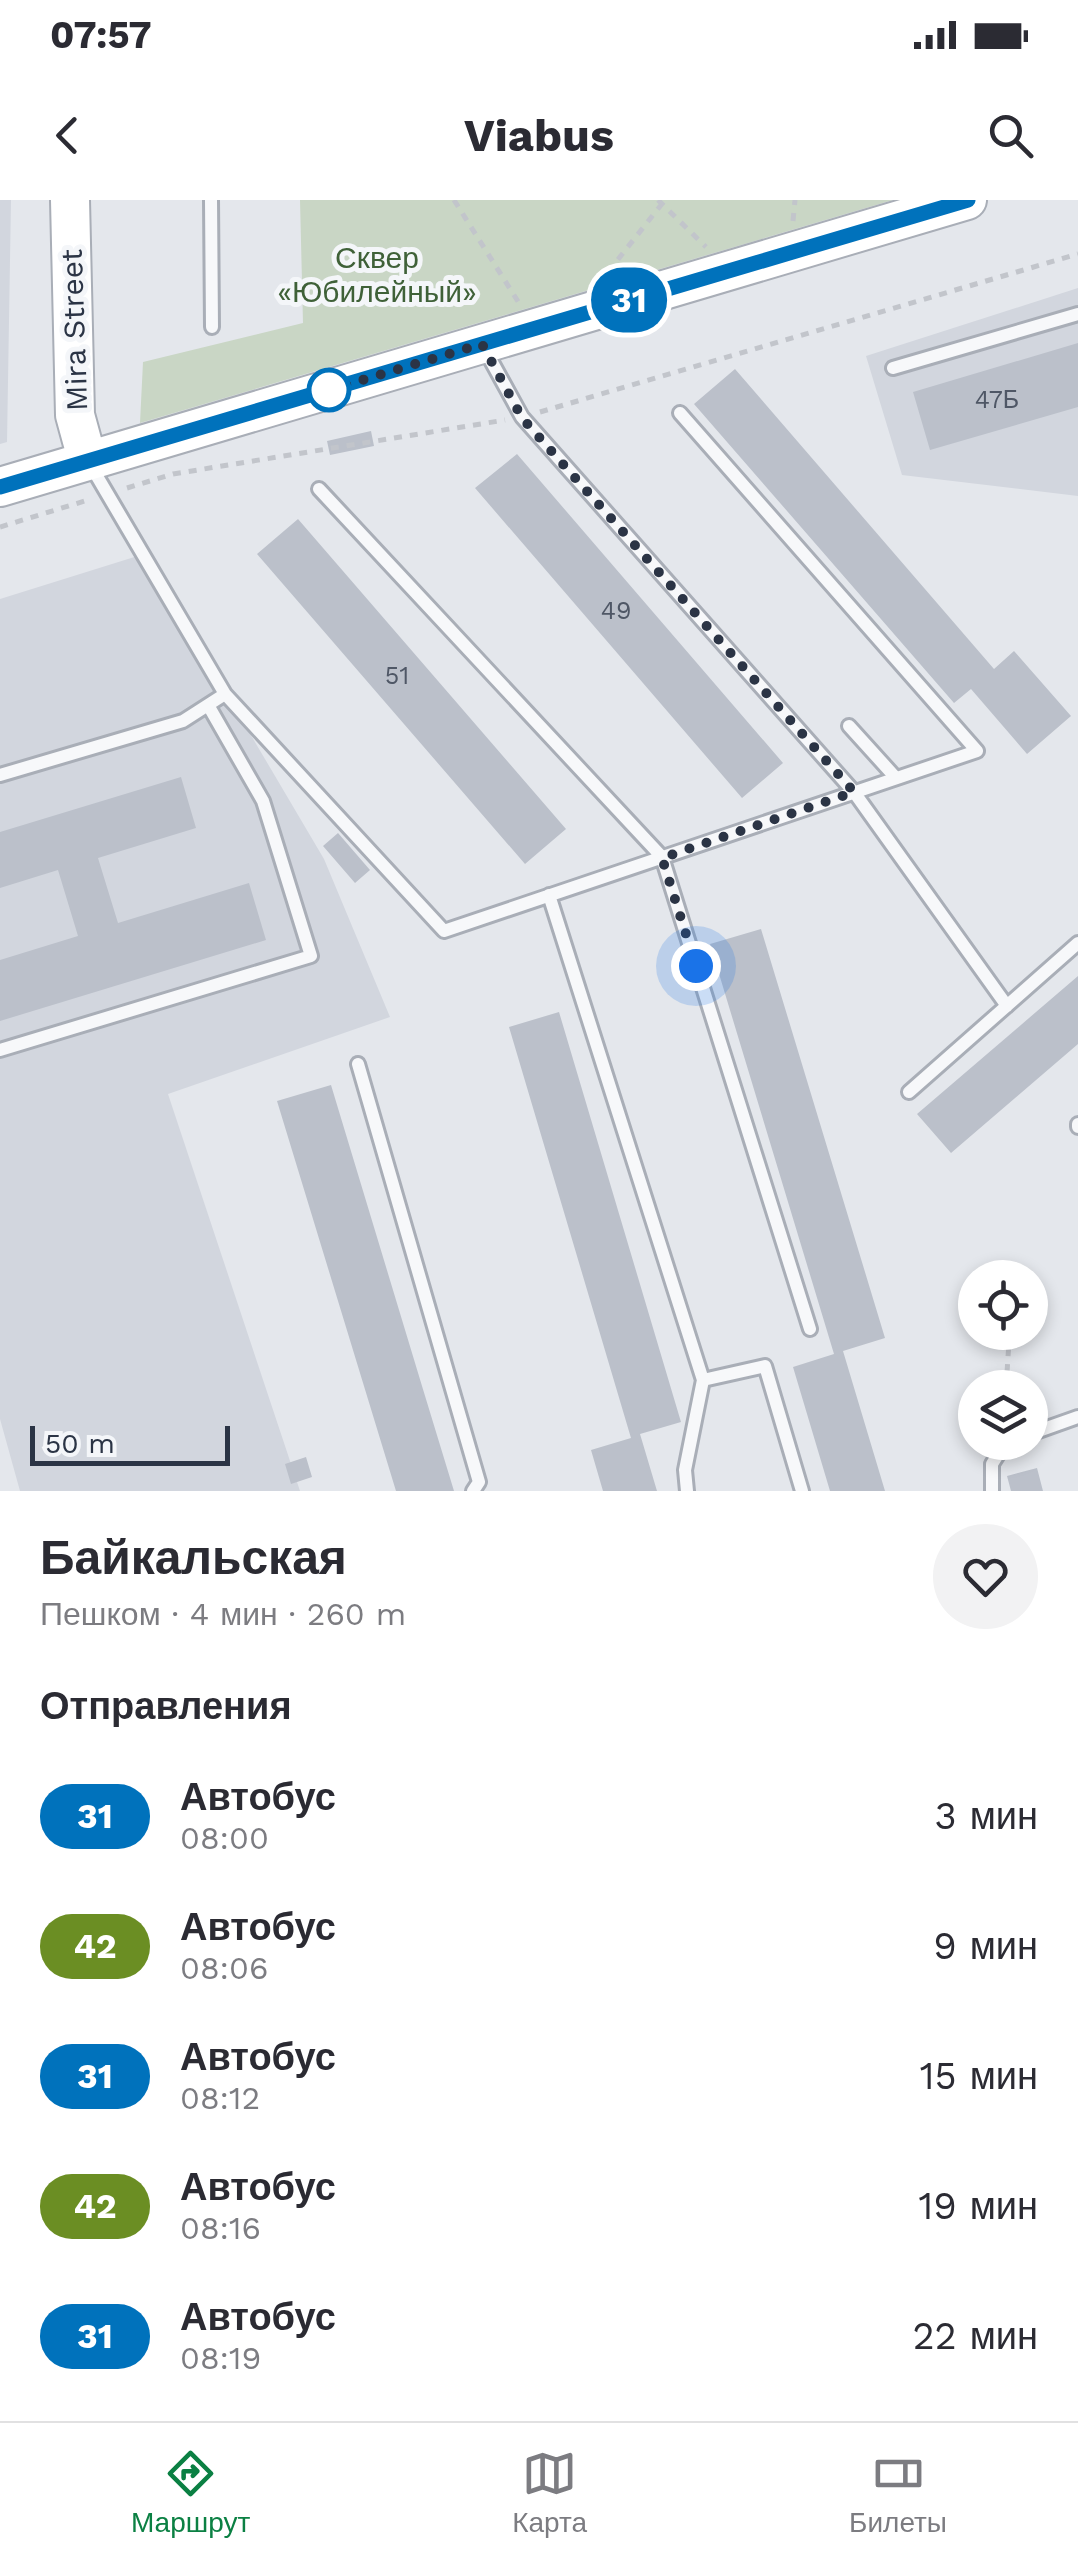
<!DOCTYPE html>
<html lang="ru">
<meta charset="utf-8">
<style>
:root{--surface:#fff;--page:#f2f2f3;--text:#2b2b33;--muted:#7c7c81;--line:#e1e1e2;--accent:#0b8043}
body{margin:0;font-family:"Work Sans",sans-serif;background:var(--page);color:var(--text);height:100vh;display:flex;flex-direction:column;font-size:38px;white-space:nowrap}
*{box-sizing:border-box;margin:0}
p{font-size:32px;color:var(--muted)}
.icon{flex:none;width:55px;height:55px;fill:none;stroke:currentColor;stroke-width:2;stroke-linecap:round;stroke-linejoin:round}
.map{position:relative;height:1291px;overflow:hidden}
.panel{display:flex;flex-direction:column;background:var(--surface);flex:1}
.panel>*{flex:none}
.badge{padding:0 20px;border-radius:32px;font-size:35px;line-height:65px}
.tools{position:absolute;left:958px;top:1060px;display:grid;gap:20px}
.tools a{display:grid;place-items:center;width:90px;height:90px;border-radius:50%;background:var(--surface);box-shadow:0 5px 15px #0003;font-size:50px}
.scale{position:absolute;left:30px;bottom:25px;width:200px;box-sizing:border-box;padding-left:10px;border:5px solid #2b3445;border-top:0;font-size:28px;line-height:35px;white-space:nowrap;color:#2b3445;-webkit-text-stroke:8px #f4f6f9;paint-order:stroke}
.you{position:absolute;width:50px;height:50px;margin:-25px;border:8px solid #fff;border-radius:50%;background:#1a73e8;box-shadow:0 0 0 15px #1a73e833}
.map>.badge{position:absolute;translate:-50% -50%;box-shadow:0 0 0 5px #fff}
h2{padding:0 40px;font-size:38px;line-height:90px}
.round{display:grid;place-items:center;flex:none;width:105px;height:105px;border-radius:52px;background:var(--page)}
.overview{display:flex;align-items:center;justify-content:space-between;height:170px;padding:0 40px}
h1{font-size:48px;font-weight:700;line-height:75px}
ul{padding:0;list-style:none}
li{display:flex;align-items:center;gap:30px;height:130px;padding:0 40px}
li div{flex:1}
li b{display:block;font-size:38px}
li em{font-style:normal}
li .badge{min-width:110px;font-weight:700;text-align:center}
.status{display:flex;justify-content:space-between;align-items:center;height:70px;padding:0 50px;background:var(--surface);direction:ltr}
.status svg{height:28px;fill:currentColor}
header{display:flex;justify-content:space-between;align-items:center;height:130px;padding:0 40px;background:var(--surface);font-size:45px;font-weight:700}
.menu{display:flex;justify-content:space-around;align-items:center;height:140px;border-top:2px solid var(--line);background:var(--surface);font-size:28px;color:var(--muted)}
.menu a{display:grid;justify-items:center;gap:5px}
.menu .selected{color:var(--accent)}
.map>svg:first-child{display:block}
</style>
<div class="status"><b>07:57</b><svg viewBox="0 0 49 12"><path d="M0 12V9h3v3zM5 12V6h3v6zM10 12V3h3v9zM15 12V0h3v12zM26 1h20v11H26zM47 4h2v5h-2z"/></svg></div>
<header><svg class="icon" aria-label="back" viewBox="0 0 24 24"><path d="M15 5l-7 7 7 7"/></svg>Viabus<svg class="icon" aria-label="search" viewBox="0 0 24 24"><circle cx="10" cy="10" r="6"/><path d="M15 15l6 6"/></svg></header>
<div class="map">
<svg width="1078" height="1291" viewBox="0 0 1078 1291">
<rect width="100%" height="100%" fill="#e4e7ec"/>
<!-- built -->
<path fill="#d2d6de" d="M 0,0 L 11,0 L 7,242 L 0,244 Z
M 1078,88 L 1078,296 L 902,275 L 866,156 Z
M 144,354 L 324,659 L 390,817 L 168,894 L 300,1291 L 20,1291 L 0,1219 L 0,399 Z"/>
<!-- green -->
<path fill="#c9d6c5" d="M 300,0 L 893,0 L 140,223 L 143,162 L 303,123 Z"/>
<!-- building -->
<path fill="#bbc0ca" d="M 1078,143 L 1078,207 L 930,250 L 913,192 Z
M 735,169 L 994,469 L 1014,451 L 1071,516 L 1027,554 L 971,489 L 954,503 L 694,204 Z
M 371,231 L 374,246 L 330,255 L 327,241 Z
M 517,254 L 783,563 L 742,598 L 475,288 Z
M 298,319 L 566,629 L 525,664 L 257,354 Z
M 181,577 L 196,628 L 98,658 L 118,723 L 249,683 L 266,740 L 0,821 L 0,760 L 78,736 L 58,670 L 0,688 L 0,632 Z
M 338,633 L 370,670 L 355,683 L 323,646 Z
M 761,729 L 885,1138 L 843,1151 L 885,1291 L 830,1291 L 793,1167 L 834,1154 L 710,744 Z
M 1078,776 L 1078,844 L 951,953 L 917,914 Z
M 559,812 L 681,1222 L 640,1234 L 657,1291 L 603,1291 L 591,1250 L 631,1238 L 509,827 Z
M 331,885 L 422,1186 L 454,1291 L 396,1291 L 277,901 Z
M 306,1257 L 312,1277 L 291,1284 L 285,1264 Z
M 1037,1268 L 1043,1291 L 1011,1291 L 1007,1276 Z"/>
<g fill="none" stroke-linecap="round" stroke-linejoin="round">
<!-- lane casing -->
<g stroke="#a9aeb7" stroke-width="18">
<path id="lane" d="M 211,0 L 212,127
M 483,146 L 522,217 L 854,592 L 1007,806
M 893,168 L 1078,114
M 91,266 L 225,494 L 444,731 L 977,551 L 680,213
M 319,289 L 662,657 L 810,1129
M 849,526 L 896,578
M 0,575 L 183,521 L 225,494
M 549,695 L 703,1180 L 685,1270 L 687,1291
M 0,850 L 311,756 L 263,601 L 208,505
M 358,864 L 479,1282 L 473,1291
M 909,892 L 1078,743
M 1078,924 L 1078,927
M 703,1180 L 765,1166 L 802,1291
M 1030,1234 L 1078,1217
M 992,1291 L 992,1264 L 1006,1242"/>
</g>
<!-- secondary casing -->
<g stroke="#a9aeb7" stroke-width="42">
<path id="secondary" d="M 70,0 L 75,215 L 87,259
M 0,287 L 967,0"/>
</g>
<!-- path -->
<path stroke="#c2c5cb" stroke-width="5" stroke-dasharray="8 8" stroke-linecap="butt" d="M 454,0 L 519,103
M 658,0 L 706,47
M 793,21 L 795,0
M 608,72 L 665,0
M 540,212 L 1078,54
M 127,288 L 173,274 L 505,220
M 0,327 L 88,300
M 1006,1188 L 1009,1142"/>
<!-- lane -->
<use href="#lane" stroke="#f7f8fa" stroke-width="12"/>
<!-- secondary -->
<use href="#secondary" stroke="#fff" stroke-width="38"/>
</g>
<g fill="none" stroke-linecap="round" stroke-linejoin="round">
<!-- line casing -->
<g stroke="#fff" stroke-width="22">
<path id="line" d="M 0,287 L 968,0"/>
</g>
<!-- line -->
<use href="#line" stroke="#0072bc" stroke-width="15"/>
<!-- walk -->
<path stroke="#2b3445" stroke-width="10" stroke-dasharray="0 18" d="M 329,190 L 482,144 L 522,218 L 854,592 L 662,658 L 696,766"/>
</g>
<!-- markers -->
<circle fill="#fff" stroke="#0072bc" stroke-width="5" cx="329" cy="190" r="20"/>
<g text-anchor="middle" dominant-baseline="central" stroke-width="10" stroke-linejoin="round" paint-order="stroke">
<!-- number labels -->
<g font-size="25" fill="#4f5766">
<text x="997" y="199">47Б</text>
<text x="616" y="410">49</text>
<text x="397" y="475">51</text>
</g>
<!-- park labels -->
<g font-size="30" fill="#3f6138" stroke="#f4f6f9">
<text x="377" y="57">Сквер<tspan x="377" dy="34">«Юбилейный»</tspan></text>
</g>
<!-- street labels -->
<g font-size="30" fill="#2b3445" stroke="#f4f6f9">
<text transform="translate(74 130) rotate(-92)">Mira Street</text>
</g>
</g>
</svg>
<div class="tools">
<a><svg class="icon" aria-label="locate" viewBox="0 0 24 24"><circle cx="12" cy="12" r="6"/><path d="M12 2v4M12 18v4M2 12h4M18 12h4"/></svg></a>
<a><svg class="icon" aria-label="layers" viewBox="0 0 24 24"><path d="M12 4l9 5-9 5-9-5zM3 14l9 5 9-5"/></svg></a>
</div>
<div class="scale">50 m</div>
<div class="you" style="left:696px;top:766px"></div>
<b class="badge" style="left:629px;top:100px;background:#0072bc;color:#fff">31</b>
</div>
<section class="panel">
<div class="overview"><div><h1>Байкальская</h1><p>Пешком · 4 мин · 260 m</p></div><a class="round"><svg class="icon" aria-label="heart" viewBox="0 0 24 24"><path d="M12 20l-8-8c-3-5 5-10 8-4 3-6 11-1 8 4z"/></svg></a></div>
<h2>Отправления</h2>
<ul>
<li><span class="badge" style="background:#0072bc;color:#fff">31</span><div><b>Автобус</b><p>08:00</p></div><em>3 мин</em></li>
<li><span class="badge" style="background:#6b8e23;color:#fff">42</span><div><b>Автобус</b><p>08:06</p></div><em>9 мин</em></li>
<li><span class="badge" style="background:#0072bc;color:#fff">31</span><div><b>Автобус</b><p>08:12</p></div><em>15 мин</em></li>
<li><span class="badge" style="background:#6b8e23;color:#fff">42</span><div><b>Автобус</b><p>08:16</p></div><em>19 мин</em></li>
<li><span class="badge" style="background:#0072bc;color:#fff">31</span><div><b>Автобус</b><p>08:19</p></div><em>22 мин</em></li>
</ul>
</section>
<nav class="menu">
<a class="selected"><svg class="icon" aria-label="directions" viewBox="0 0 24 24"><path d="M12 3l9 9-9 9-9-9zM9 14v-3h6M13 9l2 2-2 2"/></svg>Маршрут</a>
<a><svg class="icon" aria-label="map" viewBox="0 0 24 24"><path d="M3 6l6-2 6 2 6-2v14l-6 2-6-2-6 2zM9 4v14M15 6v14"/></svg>Карта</a>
<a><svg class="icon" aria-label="tickets" viewBox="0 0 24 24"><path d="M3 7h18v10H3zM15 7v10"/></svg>Билеты</a>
</nav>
